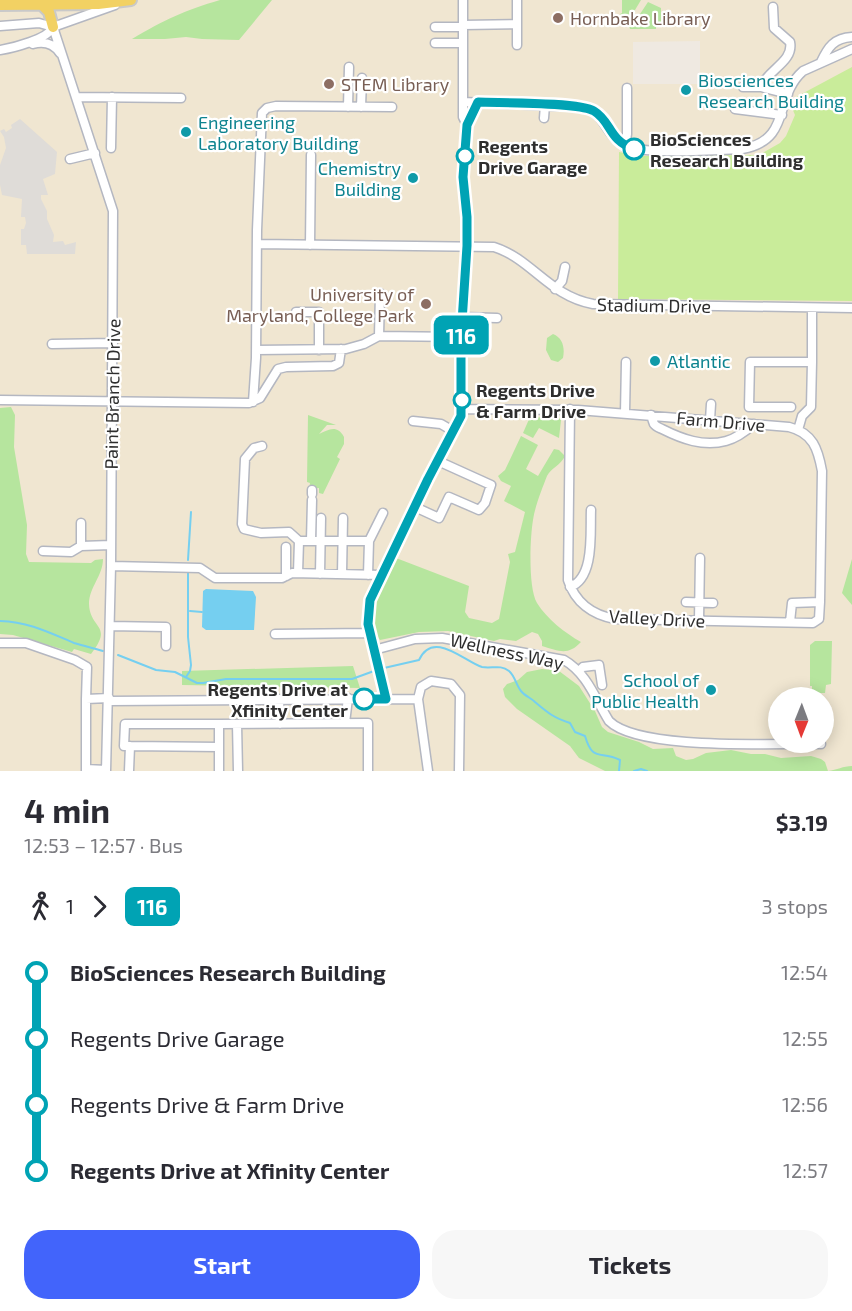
<!DOCTYPE html>
<meta charset="utf-8">
<style>
:root{--surface:#fff;--page:#f7f7f7;--text:#2b2b33;--muted:#7c7c81;--accent:#4264fb}
body{margin:0;font-family:"Exo 2",sans-serif;background:var(--page);color:var(--text);height:100vh;display:flex;flex-direction:column;font-size:22px;white-space:nowrap}
*{box-sizing:border-box;margin:0}
p{font-size:20px;color:var(--muted)}
.icon{flex:none;width:33px;height:33px;fill:none;stroke:currentColor;stroke-width:2;stroke-linecap:round;stroke-linejoin:round}
.map{position:relative;height:771px;overflow:hidden}
.panel{display:flex;flex-direction:column;background:var(--surface);flex:1}
.panel>*{flex:none}
.badge{padding:0 12px;border-radius:9px;font-size:21px;line-height:39px}
.needle{width:39px;rotate:181deg}
.buttons{position:absolute;left:768px;top:687px;display:grid;gap:12px}
.buttons a{display:grid;place-items:center;width:66px;height:66px;border-radius:50%;background:var(--surface);box-shadow:0 3px 15px #0003;font-size:30px}
.map>.badge{position:absolute;translate:-50% -50%;box-shadow:0 0 0 3px #fff}
.legs{display:flex;align-items:center;gap:9px;height:66px;padding:0 24px;font-size:20px}
.legs p{margin-inline-start:auto}
.head{display:flex;align-items:center;justify-content:space-between;height:102px;padding:0 24px}
h1{font-size:33px;font-weight:700;line-height:45px}
.primary-button{display:flex;gap:12px;margin-top:auto;padding:12px 24px}
.primary-button a{flex:1;height:69px;border-radius:24px;background:var(--accent);color:#fff;font-size:24px;font-weight:700;line-height:69px;text-align:center}
.primary-button a+a{background:var(--page);color:var(--text)}
ul{padding:0 24px;list-style:none}
li{display:flex;align-items:center;gap:21px;height:66px;font-size:22px}
li i{display:grid;place-items:center;width:9px;height:100%;margin:0 8px;background:currentColor}
li i::after{content:'';width:15px;height:15px;margin:-8px;border:4px solid;border-radius:50%;background:var(--surface)}
li p{margin-inline-start:auto}
li:first-child i{background:linear-gradient(#0000 50%,currentColor 0)}
li:last-child i{background:linear-gradient(currentColor 50%,#0000 0)}
.map>svg:first-child{display:block}
</style>
<div class="map">
<svg width="852" height="771" viewBox="0 0 852 771">
<rect width="100%" height="100%" fill="#efe9e1"/>
<!-- education -->
<path fill="#f0e6d1" fill-rule="evenodd" d="M 0,0 L 852,0 L 852,771 L 0,771 ZM 700,41 L 700,84 L 633,84 L 633,42 ZM 778,698 L 824,698 L 824,742 L 778,742 Z"/>
<!-- green -->
<path fill="#b6e59e" d="M 220,0 L 272,0 L 239,40 L 202,39 L 186,37 L 165,39 L 132,39 C 164,20 185,10 220,0 Z
M 622,0 L 641,0 L 632,15 L 625,22 L 620,22 L 620,14 L 622,13 Z
M 648,2 L 661,8 L 661,23 L 656,24 L 656,29 L 630,29 L 629,26 L 638,17 Z
M 553,334 C 563,338 565,348 563,358 L 558,362 L 551,360 L 546,350 L 547,338 Z
M 11,407 L 15,415 L 14,447 L 27,525 L 26,554 L 29,562 L 91,563 L 95,560 L 103,559 C 103,576 89,587 89,604 C 90,630 114,624 91,654 L 74,649 L 72,652 L 13,635 L 0,634 L 0,408 Z
M 308,415 L 336,425 L 327,425 L 319,434 C 328,430 337,424 344,437 L 344,444 L 337,457 L 340,459 L 323,494 L 319,493 L 319,488 L 309,489 L 310,483 L 307,482 Z
M 530,417 L 559,418 L 561,420 L 559,438 L 539,428 L 533,438 L 523,433 Z
M 521,436 L 538,445 L 526,469 L 538,476 L 554,449 L 559,450 L 565,456 C 561,465 551,468 547,476 C 542,489 535,506 533,520 C 530,538 528,588 537,603 C 547,619 565,633 581,642 C 568,656 559,651 542,646 L 542,641 L 538,634 L 532,632 L 516,641 L 500,639 L 494,641 L 448,631 L 419,632 L 380,640 C 361,615 385,581 396,558 L 469,586 L 465,612 L 469,618 L 492,623 L 499,619 L 510,562 L 508,554 L 515,552 L 525,512 L 504,501 L 511,486 L 501,481 L 498,476 L 505,470 Z
M 852,559 L 852,605 L 842,593 Z
M 815,641 L 832,641 L 831,684 L 826,685 L 825,693 L 812,693 L 812,686 L 810,686 L 810,645 Z
M 353,666 L 360,688 L 182,685 L 182,671 Z
M 542,669 L 559,671 L 579,686 L 595,711 L 602,727 L 608,732 L 639,742 L 653,749 L 673,748 L 676,756 L 686,760 L 693,759 L 706,753 L 731,750 L 751,754 L 765,754 L 781,758 L 811,756 L 821,759 L 825,762 L 828,771 C 837,770 843,766 852,766 L 852,771 L 605,771 L 579,758 L 570,746 L 517,709 L 505,697 L 503,689 L 507,684 L 518,680 L 527,672 Z"/>
<!-- pitch -->
<path fill="#c9ec9a" d="M 852,67 L 852,301 L 618,299 L 619,152 L 639,156 L 759,155 L 780,143 L 786,136 L 795,115 L 792,108 L 796,97 Z"/>
<!-- plaza -->
<path fill="#dfdcd8" d="M 20,119 L 57,152 L 55,174 L 43,179 L 48,195 L 41,195 L 41,199 L 47,211 L 47,219 L 54,235 L 53,242 L 63,241 L 65,245 L 76,242 L 75,254 L 27,254 L 26,245 L 21,245 L 21,229 L 24,229 L 26,223 L 25,217 L 21,217 L 22,199 L 2,195 L 0,185 L 0,165 L 6,148 L 4,137 L 0,131 L 4,129 L 6,132 L 12,128 L 11,125 Z"/>
<!-- water -->
<path fill="#75cff0" d="M 206,589 L 253,591 L 256,597 L 254,630 L 206,630 L 202,627 L 203,591 Z"/>
<g fill="none" stroke-linecap="round" stroke-linejoin="round">
<!-- stream -->
<path stroke="#75cff0" stroke-width="2" d="M 188,560 L 191,512
M 190,611 L 202,612
M 0,621 C 29,622 48,632 74,643 C 84,646 93,648 103,651
M 118,655 L 156,670 L 175,672 L 197,683 L 203,683 L 226,679 L 352,679 L 374,671
M 384,668 L 419,660 C 433,629 465,662 482,667 C 492,669 500,664 509,671 C 515,676 516,685 521,691 C 525,696 531,698 535,702 C 548,713 554,718 570,723 L 575,732 L 585,736 C 593,763 600,750 620,760 L 619,771
M 186,677 L 190,671 L 191,665 L 188,637 L 188,573
M 634,771 L 641,769 L 647,771"/>
<!-- minor casing -->
<g stroke="#b4b7c1" stroke-width="11">
<path id="minor" d="M 463,0 L 463,117 L 467,125
M 517,24 L 517,45
M 463,25 L 517,24 L 517,0
M 0,26 L 39,23 L 53,27
M 53,27 L 113,211 L 111,566 L 106,771
M 435,27 L 463,27
M 435,43 L 463,43
M 33,44 C 44,41 53,43 60,53
M 0,50 C 13,48 48,39 53,27 L 115,5
M 821,62 C 828,47 834,38 852,37
M 743,87 L 761,87 L 788,94
M 761,87 C 767,70 794,62 790,42 L 774,28 L 773,7
M 76,97 L 181,98
M 463,102 L 583,107 C 606,114 604,133 622,144 C 640,156 718,150 742,149 C 793,140 773,97 803,71 L 852,49
M 348,107 L 349,67
M 361,107 L 362,78
M 735,109 L 782,115
M 544,118 L 545,105
M 625,146 L 627,134 L 627,88
M 111,148 L 112,97
M 70,159 L 95,153
M 257,244 L 494,247 C 532,259 549,296 593,304 L 852,308
M 310,245 L 311,155
M 555,289 L 562,281 L 565,267
M 296,312 L 319,312 L 319,350
M 462,317 L 497,318
M 379,336 L 380,293
M 52,344 L 113,343
M 256,350 L 346,349 L 364,344 L 379,336 L 461,337
M 812,362 L 812,308
M 0,400 L 249,403 L 260,398 L 278,369 L 286,367 L 333,366 L 339,363 L 341,349
M 253,402 L 256,358 L 257,230 L 262,113 L 267,108 L 276,106 L 392,107
M 791,407 L 749,407 L 750,362 L 812,362 L 811,407 L 802,416 L 798,430
M 462,409 L 578,410 L 789,427 C 813,433 818,449 822,471 L 820,602
M 570,409 L 568,580 C 575,602 592,615 615,619 L 813,623 L 819,619 L 820,602 L 792,603 L 790,622
M 625,413 L 626,362
M 651,415 C 651,416 654,424 654,424 C 656,427 660,428 662,429 C 682,439 703,447 726,441 C 737,438 745,432 754,424
M 710,420 L 711,404
M 413,421 L 441,424 L 453,431
M 262,446 L 254,448 L 245,459 L 242,524 L 244,529 L 261,533 L 289,532 L 299,541
M 312,494 L 312,490
M 415,507 L 439,518 L 449,497 L 479,510 L 485,503 L 491,485 L 438,461
M 81,523 L 81,546 L 111,545
M 311,541 L 312,500
M 286,547 L 286,576
M 43,551 L 71,552 L 81,546
M 111,566 L 200,568 L 215,578 L 282,578 L 292,573 L 382,575
M 298,573 L 299,541 L 369,541
M 320,574 L 321,518
M 342,574 L 343,518
M 368,575 L 369,541 L 383,513
M 570,587 C 595,578 590,532 591,510
M 686,602 L 713,603
M 699,620 L 700,558
M 110,626 L 166,627 L 166,646
M 275,634 L 370,633
M 0,643 L 26,643 L 75,660 L 87,667 L 86,699
M 374,650 L 415,639 L 442,638 L 564,660 C 587,673 596,700 609,721 C 639,751 776,743 821,744
M 579,671 L 583,667 L 599,665 L 602,685
M 279,699 L 280,724
M 386,699 L 368,624 L 370,600 L 428,479 L 461,416 L 461,337 L 467,246 L 467,217 L 463,177 L 467,125 L 478,102
M 418,699 L 428,771
M 109,701 L 418,699 L 421,687 L 431,681 L 451,684 L 460,695 L 459,771
M 345,723 L 348,698
M 219,724 L 368,723 L 368,771
M 237,724 L 238,771
M 130,746 L 219,747
M 86,769 L 106,770
M 86,771 L 86,699 L 109,698
M 129,771 L 130,746 L 124,746 L 125,724 L 219,724 L 219,771"/>
</g>
<!-- major casing -->
<g stroke="#c9c9c9" stroke-width="14">
<path id="major" d="M 0,5 L 98,4 L 131,0
M 42,5 L 49,12 L 53,27"/>
</g>
<!-- minor -->
<use href="#minor" stroke="#fff" stroke-width="8"/>
<!-- major -->
<use href="#major" stroke="#f2d163" stroke-width="10"/>
</g>
<g fill="none" stroke-linecap="round" stroke-linejoin="round">
<!-- line-1 casing -->
<g stroke="#fff" stroke-width="14">
<path id="line-1" d="M 364,699 L 386,699 L 368,624 L 370,600 L 428,479 L 461,416 L 461,337 L 467,246 L 467,217 L 463,177 L 467,125 L 478,102 C 499,103 580,102 594,111 C 612,122 608,140 634,149"/>
</g>
<!-- line-1 -->
<use href="#line-1" stroke="#00a3b4" stroke-width="9"/>
</g>
<!-- markers -->
<g fill="#8d6e63" stroke="#fff" stroke-width="2">
<circle cx="558" cy="18" r="6"/>
<circle cx="329" cy="84" r="6"/>
<circle cx="426" cy="304" r="6"/>
</g>
<g fill="#0f9aa8" stroke="#fff" stroke-width="2">
<circle cx="686" cy="90" r="6"/>
<circle cx="186" cy="132" r="6"/>
<circle cx="413" cy="178" r="6"/>
<circle cx="655" cy="361" r="6"/>
<circle cx="711" cy="690" r="6"/>
</g>
<g fill="#fff" stroke="#00a3b4" stroke-width="3">
<circle cx="634" cy="149" r="10"/>
<circle cx="465" cy="156" r="8"/>
<circle cx="462" cy="400" r="8"/>
<circle cx="364" cy="699" r="10"/>
</g>
<g text-anchor="middle" dominant-baseline="central" stroke-width="4.5" stroke-linejoin="round" paint-order="stroke">
<!-- education labels -->
<g font-size="18" fill="#785e54" stroke="#fff" text-anchor="start">
<text x="570" y="18">Hornbake Library</text>
<text x="341" y="84">STEM Library</text>
<text x="414" y="294" text-anchor="end">University of<tspan x="414" dy="21">Maryland, College Park</tspan></text>
</g>
<!-- culture labels -->
<g font-size="18" fill="#0d838f" stroke="#fff" text-anchor="start">
<text x="698" y="80">Biosciences<tspan x="698" dy="21">Research Building</tspan></text>
<text x="198" y="122">Engineering<tspan x="198" dy="21">Laboratory Building</tspan></text>
<text x="401" y="168" text-anchor="end">Chemistry<tspan x="401" dy="21">Building</tspan></text>
<text x="667" y="361">Atlantic</text>
<text x="699" y="680" text-anchor="end">School of<tspan x="699" dy="21">Public Health</tspan></text>
</g>
<!-- stop labels -->
<g font-size="18" font-weight="bold" fill="#2e2e2e" stroke="#fff" text-anchor="start">
<text x="650" y="139">BioSciences<tspan x="650" dy="21">Research Building</tspan></text>
<text x="478" y="146">Regents<tspan x="478" dy="21">Drive Garage</tspan></text>
<text x="476" y="390">Regents Drive<tspan x="476" dy="21">&amp; Farm Drive</tspan></text>
<text x="348" y="689" text-anchor="end">Regents Drive at<tspan x="348" dy="21">Xfinity Center</tspan></text>
</g>
<!-- street labels -->
<g font-size="18" fill="#2e2e2e" stroke="#fff">
<text transform="translate(654 305) rotate(1)">Stadium Drive</text>
<text transform="translate(112 394) rotate(-89)">Paint Branch Drive</text>
<text transform="translate(721 421) rotate(5)">Farm Drive</text>
<text transform="translate(657 618) rotate(3)">Valley Drive</text>
<text transform="translate(507 651) rotate(12)">Wellness Way</text>
</g>
</g>
</svg>
<div class="buttons">
<a><svg class="needle" viewBox="-14 -14 28 28"><path d="M0-13l5 13h-10z" fill="#e53935"/><path d="M0 13l5-13h-10z" fill="#7c7c81"/></svg></a>
</div>
<b class="badge" style="left:461px;top:335px;background:#00a3b4;color:#fff">116</b>
</div>
<section class="panel">
<div class="head"><div><h1>4 min</h1><p>12:53 – 12:57 · Bus</p></div><b>$3.19</b></div>
<div class="legs"><svg class="icon" aria-label="walk" viewBox="0 0 24 24"><circle cx="13" cy="4" r="2"/><path d="M13 8l-2 6 4 7M11 14l-3 7M7 12l3-4h3l4 4"/></svg>1<svg class="icon" aria-label="forward" viewBox="0 0 24 24"><path d="M9 5l7 7-7 7"/></svg><b class="badge" style="background:#00a3b4;color:#fff">116</b><p>3 stops</p></div>
<ul>
<li><i style="color:#00a3b4"></i><b>BioSciences Research Building</b><p>12:54</p></li>
<li><i style="color:#00a3b4"></i><span>Regents Drive Garage</span><p>12:55</p></li>
<li><i style="color:#00a3b4"></i><span>Regents Drive &amp; Farm Drive</span><p>12:56</p></li>
<li><i style="color:#00a3b4"></i><b>Regents Drive at Xfinity Center</b><p>12:57</p></li>
</ul>
<div class="primary-button"><a>Start</a><a>Tickets</a></div>
</section>
